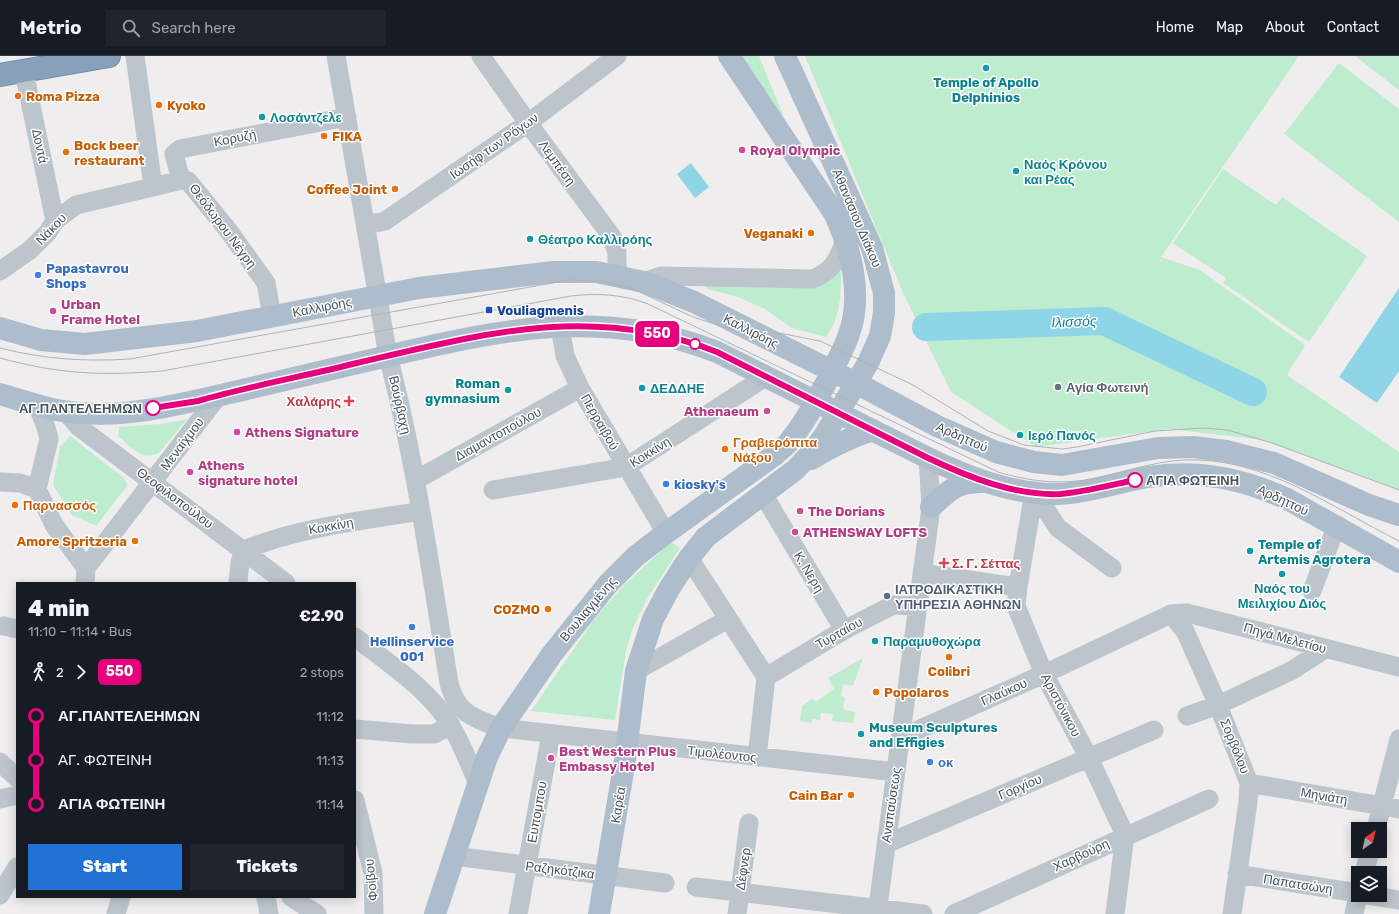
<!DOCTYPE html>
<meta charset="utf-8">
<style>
:root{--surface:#171b24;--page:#20242c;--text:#f1f3f6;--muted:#9ea1a6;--line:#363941;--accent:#2272d5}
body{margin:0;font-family:Rubik,sans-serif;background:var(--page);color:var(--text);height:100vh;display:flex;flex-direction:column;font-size:15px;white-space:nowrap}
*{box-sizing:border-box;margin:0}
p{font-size:13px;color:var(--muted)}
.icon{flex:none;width:22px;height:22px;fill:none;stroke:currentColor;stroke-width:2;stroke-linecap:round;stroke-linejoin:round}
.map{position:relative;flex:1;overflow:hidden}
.sheet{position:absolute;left:16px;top:526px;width:340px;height:316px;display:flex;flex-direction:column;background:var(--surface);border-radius:0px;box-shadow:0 2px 10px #0003}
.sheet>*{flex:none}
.badge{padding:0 8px;border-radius:6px;font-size:14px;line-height:26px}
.needle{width:26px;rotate:34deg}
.controls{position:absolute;left:1351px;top:766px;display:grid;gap:8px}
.controls a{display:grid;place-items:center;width:36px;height:36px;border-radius:0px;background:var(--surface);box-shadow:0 2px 10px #0003;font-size:20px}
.map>.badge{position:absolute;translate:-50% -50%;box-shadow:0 0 0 2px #fff}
.legs{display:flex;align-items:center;gap:6px;height:44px;padding:0 12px;font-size:13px}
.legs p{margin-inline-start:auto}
.head{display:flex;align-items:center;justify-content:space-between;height:68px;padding:0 12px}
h1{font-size:22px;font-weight:800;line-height:30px}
.cta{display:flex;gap:8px;margin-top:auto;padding:8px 12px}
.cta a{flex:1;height:46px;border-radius:0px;background:var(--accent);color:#fff;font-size:16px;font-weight:800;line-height:46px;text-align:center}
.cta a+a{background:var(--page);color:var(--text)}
ul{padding:0 12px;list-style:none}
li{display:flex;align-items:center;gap:14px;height:44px;font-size:15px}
li i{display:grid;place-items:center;width:6px;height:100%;margin:0 5px;background:currentColor}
li i::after{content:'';width:10px;height:10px;margin:-5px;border:3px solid;border-radius:50%;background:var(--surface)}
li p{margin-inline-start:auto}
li:first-child i{background:linear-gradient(#0000 50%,currentColor 0)}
li:last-child i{background:linear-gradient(currentColor 50%,#0000 0)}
header{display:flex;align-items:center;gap:24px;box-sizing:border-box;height:56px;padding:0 20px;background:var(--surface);border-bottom:1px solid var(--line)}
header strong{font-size:19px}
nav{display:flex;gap:22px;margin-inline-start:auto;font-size:14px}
.search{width:280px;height:36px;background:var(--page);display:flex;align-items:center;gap:10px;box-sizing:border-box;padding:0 14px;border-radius:0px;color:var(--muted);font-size:15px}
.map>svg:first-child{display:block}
</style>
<header>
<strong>Metrio</strong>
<div class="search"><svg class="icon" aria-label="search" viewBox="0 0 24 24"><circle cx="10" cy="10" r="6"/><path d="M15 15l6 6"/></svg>Search here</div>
<nav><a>Home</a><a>Map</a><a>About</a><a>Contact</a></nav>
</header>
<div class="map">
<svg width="1399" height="858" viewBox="0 0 1399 858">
<rect width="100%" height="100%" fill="#f0edee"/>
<!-- green -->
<path fill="#beeccf" d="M 737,0 L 759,0 L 783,59 L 779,61 Z
M 805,0 L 1299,0 L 1161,201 L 1200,214 L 1305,289 L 1287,319 L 1399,396 L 1399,434 L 1264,384 L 1168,373 L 1036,391 L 951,336 L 904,239 Z
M 1355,0 L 1399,0 L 1399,34 Z
M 1339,7 L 1399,53 L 1399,166 L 1284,78 Z
M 1223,113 L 1276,149 L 1282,141 L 1367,200 L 1309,286 L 1223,227 L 1226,222 L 1173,187 Z
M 841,215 C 841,239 841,260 826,281 L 792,272 L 765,253 L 735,240 L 711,234 L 693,224 L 695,220 L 813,232 Z
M 187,363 L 159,397 C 142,406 130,390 118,380 L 119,371 L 160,368 Z
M 70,380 L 125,423 L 127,430 L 96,470 L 72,459 L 53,429 L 60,391 Z
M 671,486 L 680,492 L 648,541 L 632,574 L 626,595 L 615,664 L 531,655 L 593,565 L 623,530 Z
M 863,602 L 853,630 L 843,628 L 841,640 L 845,641 L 843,653 L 855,656 L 853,667 L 832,665 L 833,658 L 821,657 L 820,664 L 812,663 L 812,667 L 800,665 L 802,650 L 813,642 L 816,646 L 834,633 L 828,622 Z"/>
<!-- water -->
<path fill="#8dd5e7" d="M 691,107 L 709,131 L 695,142 L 677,118 Z
M 1399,232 L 1399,315 L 1377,347 L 1339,321 Z"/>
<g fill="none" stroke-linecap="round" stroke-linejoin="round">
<!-- river -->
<path stroke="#8dd5e7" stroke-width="28" d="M 926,271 L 1104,265 L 1253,336"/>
<!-- highway casing -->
<g stroke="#738ca6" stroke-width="24">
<path id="highway" d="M 0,19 L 109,0"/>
</g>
<!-- minor -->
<path stroke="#bdc5cc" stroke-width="19" d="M 135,0 L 153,131 L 181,124 L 188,125 L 228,174 L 266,227 L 272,261
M 336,0 L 388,300 C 416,407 431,518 449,627 C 457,658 473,662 501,672 L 896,716
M 481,0 L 528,67 L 612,181 L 617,197 L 617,219
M 24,16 L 55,165
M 181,124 L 174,98 L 180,93 L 347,61
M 366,169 L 385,165 L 528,67 L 617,0
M 0,215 L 30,194 L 48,176 L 55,165 L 76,149 L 153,131
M 644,226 L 661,220 L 812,223 C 832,216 839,203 845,183
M 560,270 L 565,300 L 580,332 L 666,477
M 37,349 L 45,368 L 49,383 L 37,433
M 65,355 L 79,371 L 286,527
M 416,424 L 580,332
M 0,426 L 20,427 L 37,433
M 37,433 L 54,469 L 86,512
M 493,434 L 626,411 L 767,320
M 1034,436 L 1018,531 L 1016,550 L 1044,618 L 1089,702 L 1125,779 L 1115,858
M 1034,436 L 1058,472 L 1112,512
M 763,438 L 844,574
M 689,502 L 766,621
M 922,517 L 1018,531
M 85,527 L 86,512 L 219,339
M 238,527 L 240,506 L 244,494 C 300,471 362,465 421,455
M 1312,535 L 1336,471
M 1171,558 L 1185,575 L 1218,649 L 1249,727 L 1248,746 L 1232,858
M 4,570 L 17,573
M 355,581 C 388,607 429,633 451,670 C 462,688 470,709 478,728
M 636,615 L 728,563
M 766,621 L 844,574 L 893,549 L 917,550
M 1187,660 L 1218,649 L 1291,615 L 1325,593
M 355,673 L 412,678 L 434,678 L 451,669
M 900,682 L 1044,618 L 1171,558 L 1187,557 L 1399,611
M 757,701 L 766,621
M 0,706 L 17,722
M 1249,727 L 1399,753
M 0,743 L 17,739
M 355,744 L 373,817 L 374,858
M 1376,773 L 1399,683
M 886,788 L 1154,674
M 454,800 L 665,827
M 1364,817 L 1370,795
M 1237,818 L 1358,837
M 696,831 L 923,858
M 0,839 L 17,811
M 1368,839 L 1399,844
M 266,841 L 269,858
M 291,841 L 317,858
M 116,858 L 121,841
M 518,858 L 551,678
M 737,858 L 749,767
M 877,858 L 931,451 L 928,402
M 954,858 L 1209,743
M 1354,858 L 1358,839"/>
<!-- major -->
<path stroke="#aebdcb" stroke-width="22" d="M 0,272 L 41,284 L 85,288 L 197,275 L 419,232 L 553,216 L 596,216 L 644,226 L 694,246 L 856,327 L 937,370 L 996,396 L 1034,406 L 1062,409 L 1158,392 L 1193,391 L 1226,395 L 1274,407 L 1369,449 L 1399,459
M 0,338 C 27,346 54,356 82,357 C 133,361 185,347 234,336 C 286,324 337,312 388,300 C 503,273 603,251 717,296 L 928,402 C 968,421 1013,439 1059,438 C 1089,437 1118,426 1148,421 C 1197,413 1245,423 1289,444 L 1399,506
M 811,403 C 831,391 851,381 873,374
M 931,451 C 950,434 955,426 983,426
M 435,858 L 487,701 L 501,672 L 552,598 L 608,528 L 636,500 L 666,477 L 776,398 L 788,387 C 804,368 815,347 827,325 C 834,310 844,294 849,278 C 863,240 851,192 834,157 L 729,0
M 599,858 L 625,704 L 636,615 L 653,563 L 669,533 L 689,502 L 706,481 L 795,414 L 814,394 L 826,377 L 868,307 L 880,280 L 884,257 L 884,237 L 872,192 L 785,0"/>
<!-- highway -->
<use href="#highway" stroke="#88a1ba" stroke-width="22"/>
<!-- tram -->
<path stroke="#b0b3b8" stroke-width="1" d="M 0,292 C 43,303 85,306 130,303 L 569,224 L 599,225 L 631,232 L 693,261 L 730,273 L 753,277 L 779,277 L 820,285 L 913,329 L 988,375 L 1024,389 L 1062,393 L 1077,391 L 1155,375 L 1204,372 L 1228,374 L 1272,387 L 1399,434
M 0,302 C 59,318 101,320 162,315 L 571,240 C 598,237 622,238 648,248 L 998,416 C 1028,425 1059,429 1091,423 C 1122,417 1151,406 1183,404 C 1263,400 1331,451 1399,485"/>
</g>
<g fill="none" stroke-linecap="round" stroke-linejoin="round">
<!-- line-1 casing -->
<g stroke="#fff" stroke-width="9">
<path id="line-1" d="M 153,352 L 198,345 C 250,330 305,320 357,307 C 482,278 591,247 717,296 L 928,402 C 968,421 1015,440 1060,438 C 1085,436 1111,429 1135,424"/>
</g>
<!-- line-1 -->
<use href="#line-1" stroke="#e6007e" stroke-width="6"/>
</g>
<!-- markers -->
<g fill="#0f9aa8" stroke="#fff" stroke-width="1.5">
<circle cx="986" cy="12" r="4"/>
<circle cx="262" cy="61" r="4"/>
<circle cx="1016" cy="115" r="4"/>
<circle cx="530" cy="183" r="4"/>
<circle cx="642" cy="332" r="4"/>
<circle cx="508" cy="334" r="4"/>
<circle cx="1020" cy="379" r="4"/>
<circle cx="1250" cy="495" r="4"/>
<circle cx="1282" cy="518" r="4"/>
<circle cx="875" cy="585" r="4"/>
<circle cx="861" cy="678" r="4"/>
</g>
<g fill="#e8710a" stroke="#fff" stroke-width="1.5">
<circle cx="18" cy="40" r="4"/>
<circle cx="159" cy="49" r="4"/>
<circle cx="324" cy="80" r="4"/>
<circle cx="66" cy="96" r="4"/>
<circle cx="395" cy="133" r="4"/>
<circle cx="811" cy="177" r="4"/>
<circle cx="725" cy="393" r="4"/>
<circle cx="15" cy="449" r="4"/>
<circle cx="135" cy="485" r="4"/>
<circle cx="548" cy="553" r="4"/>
<circle cx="949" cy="601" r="4"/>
<circle cx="876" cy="636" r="4"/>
<circle cx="851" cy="739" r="4"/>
</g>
<g fill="#d1479c" stroke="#fff" stroke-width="1.5">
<circle cx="742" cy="94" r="4"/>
<circle cx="53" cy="255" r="4"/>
<circle cx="767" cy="355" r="4"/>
<circle cx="237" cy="376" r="4"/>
<circle cx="190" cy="416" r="4"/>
<circle cx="800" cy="455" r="4"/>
<circle cx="795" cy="476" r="4"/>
<circle cx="551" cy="702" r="4"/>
</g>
<g fill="#3f7fe0" stroke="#fff" stroke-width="1.5">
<circle cx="38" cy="219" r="4"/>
<circle cx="666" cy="428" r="4"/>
<circle cx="412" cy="571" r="4"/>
<circle cx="930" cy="706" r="4"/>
</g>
<rect fill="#1a4fb4" stroke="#fff" stroke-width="1.5" x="485" y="250" width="8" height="8" rx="2"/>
<g fill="#fff" stroke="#e6007e" stroke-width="2">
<circle cx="695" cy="288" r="5"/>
<circle cx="153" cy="352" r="7"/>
<circle cx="1135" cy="424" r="7"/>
</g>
<circle fill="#6b7280" stroke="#fff" stroke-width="1.5" cx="1058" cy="331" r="4"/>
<g fill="#e0444e" stroke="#fff" stroke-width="1.5">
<path d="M347 339h4v4h4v4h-4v4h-4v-4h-4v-4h4z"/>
<path d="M942 501h4v4h4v4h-4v4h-4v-4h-4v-4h4z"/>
</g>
<circle fill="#5c6f8a" stroke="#fff" stroke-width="1.5" cx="887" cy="540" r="4"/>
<g text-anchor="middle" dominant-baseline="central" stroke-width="3" stroke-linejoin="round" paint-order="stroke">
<!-- culture labels -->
<g font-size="13" font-weight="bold" fill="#0d838f" stroke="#fff" text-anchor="start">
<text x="986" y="26" text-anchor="middle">Temple of Apollo<tspan x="986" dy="15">Delphinios</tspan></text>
<text x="270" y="61">Λοσάντζελε</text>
<text x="1024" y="108">Ναός Κρόνου<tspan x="1024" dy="15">και Ρέας</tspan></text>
<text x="538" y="183">Θέατρο Καλλιρόης</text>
<text x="500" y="327" text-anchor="end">Roman<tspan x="500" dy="15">gymnasium</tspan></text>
<text x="650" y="332">ΔΕΔΔΗΕ</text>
<text x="1028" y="379">Ιερό Πανός</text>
<text x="1258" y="488">Temple of<tspan x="1258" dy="15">Artemis Agrotera</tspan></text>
<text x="1282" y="532" text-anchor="middle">Ναός του<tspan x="1282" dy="15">Μειλιχίου Διός</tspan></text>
<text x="883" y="585">Παραμυθοχώρα</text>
<text x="869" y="671">Museum Sculptures<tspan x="869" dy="15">and Effigies</tspan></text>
</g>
<!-- food labels -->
<g font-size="13" font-weight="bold" fill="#c56008" stroke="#fff" text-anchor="start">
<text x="26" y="40">Roma Pizza</text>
<text x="167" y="49">Kyoko</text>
<text x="332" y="80">FIKA</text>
<text x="74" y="89">Bock beer<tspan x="74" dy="15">restaurant</tspan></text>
<text x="387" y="133" text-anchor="end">Coffee Joint</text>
<text x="803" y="177" text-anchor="end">Veganaki</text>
<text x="733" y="386">Γραβιερόπιτα<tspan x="733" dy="15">Νάξου</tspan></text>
<text x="23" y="449">Παρνασσός</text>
<text x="127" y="485" text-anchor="end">Amore Spritzeria</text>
<text x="540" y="553" text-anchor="end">COZMO</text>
<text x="949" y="615" text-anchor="middle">Colibri</text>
<text x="884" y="636">Popolaros</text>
<text x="843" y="739" text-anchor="end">Cain Bar</text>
</g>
<!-- street labels -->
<g font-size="13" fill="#47515a" stroke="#fff">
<text transform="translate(235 82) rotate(-11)">Κορυζή</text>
<text transform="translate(40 90) rotate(78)">Δοντά</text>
<text transform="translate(494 90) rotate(-35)">Ιωσήφ των Ρόγων</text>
<text transform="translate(557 107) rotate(54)">Λεμπέση</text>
<text transform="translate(857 162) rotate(67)">Αθανάσιου Διάκου</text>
<text transform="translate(223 170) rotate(53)">Θεόδωρου Νέγρη</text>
<text transform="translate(51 173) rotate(-46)">Νάκου</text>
<text transform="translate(322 251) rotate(-11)">Καλλιρόης</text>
<text transform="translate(751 275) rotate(27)">Καλλιρόης</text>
<text transform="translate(400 349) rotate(77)">Βούρβαχη</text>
<text transform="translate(600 366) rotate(60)">Περραιβού</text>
<text transform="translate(498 378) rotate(-29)">Διαμαντοπούλου</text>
<text transform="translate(962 381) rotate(24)">Αρδηττού</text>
<text transform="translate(182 388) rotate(-53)">Μεναίχμου</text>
<text transform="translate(650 396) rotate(-32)">Κοκκίνη</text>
<text transform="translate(175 442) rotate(37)">Θεοφιλοπούλου</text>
<text transform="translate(1283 444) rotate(25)">Αρδηττού</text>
<text transform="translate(331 470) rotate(-10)">Κοκκίνη</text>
<text transform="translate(809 516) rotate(59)">Κ. Νερη</text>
<text transform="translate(588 553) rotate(-50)">Βουλιαγμένης</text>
<text transform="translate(839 577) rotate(-29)">Τυρταίου</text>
<text transform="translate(1285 582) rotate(15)">Πηγά Μελετίου</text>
<text transform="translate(1004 636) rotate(-24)">Γλαύκου</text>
<text transform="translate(1061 649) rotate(62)">Αριστόνικου</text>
<text transform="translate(1235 690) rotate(68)">Σορβόλου</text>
<text transform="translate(722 698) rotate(6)">Τιμολέοντος</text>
<text transform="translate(1020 731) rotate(-23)">Γοργίου</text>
<text transform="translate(1324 740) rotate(10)">Μηνιάτη</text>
<text transform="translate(618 749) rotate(-81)">Καρέα</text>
<text transform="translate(891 749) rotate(-82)">Αναπαύσεως</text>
<text transform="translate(537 756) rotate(-80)">Ευπομπου</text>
<text transform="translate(1081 799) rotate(-25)">Χαρβούρη</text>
<text transform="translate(743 813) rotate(-82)">Δέφνερ</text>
<text transform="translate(560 814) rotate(7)">Ραζηκότζικα</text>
<text transform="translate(371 824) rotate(-96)">Φοίβου</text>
<text transform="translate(1298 828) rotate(9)">Παπατσώνη</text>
</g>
<!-- hotel labels -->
<g font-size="13" font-weight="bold" fill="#b23c85" stroke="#fff" text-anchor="start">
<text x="750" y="94">Royal Olympic</text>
<text x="61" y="248">Urban<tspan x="61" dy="15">Frame Hotel</tspan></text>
<text x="759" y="355" text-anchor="end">Athenaeum</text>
<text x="245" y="376">Athens Signature</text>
<text x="198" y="409">Athens<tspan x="198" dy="15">signature hotel</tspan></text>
<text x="808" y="455">The Dorians</text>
<text x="803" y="476">ATHENSWAY LOFTS</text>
<text x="559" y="695">Best Western Plus<tspan x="559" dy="15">Embassy Hotel</tspan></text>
</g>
<!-- shop labels -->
<g font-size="13" font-weight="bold" fill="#366cbe" stroke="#fff" text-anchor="start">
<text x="46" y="212">Papastavrou<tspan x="46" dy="15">Shops</tspan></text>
<text x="674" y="428">kiosky's</text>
<text x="412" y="585" text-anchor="middle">Hellinservice<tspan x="412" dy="15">001</tspan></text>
<text x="938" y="706">οκ</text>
</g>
<!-- transit labels -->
<g font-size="13" font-weight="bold" fill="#164399" stroke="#fff" text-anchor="start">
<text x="497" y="254">Vouliagmenis</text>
</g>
<!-- worship labels -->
<g font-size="13" font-weight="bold" fill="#5b616d" stroke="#fff" text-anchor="start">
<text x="1066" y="331">Αγία Φωτεινή</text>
</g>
<!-- health labels -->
<g font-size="13" font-weight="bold" fill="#be3a42" stroke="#fff" text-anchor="end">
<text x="341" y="345">Χαλάρης</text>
<text x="952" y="507" text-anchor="start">Σ. Γ. Σέττας</text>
</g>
<!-- stop labels -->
<g font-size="13" font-weight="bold" fill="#47515a" stroke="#fff" text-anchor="end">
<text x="142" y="352">ΑΓ.ΠΑΝΤΕΛΕΗΜΩΝ</text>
<text x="1146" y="424" text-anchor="start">ΑΓΙΑ ΦΩΤΕΙΝΗ</text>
</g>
<!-- service labels -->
<g font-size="13" font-weight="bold" fill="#4e5e75" stroke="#fff" text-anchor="start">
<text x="895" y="533">ΙΑΤΡΟΔΙΚΑΣΤΙΚΗ<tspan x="895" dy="15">ΥΠΗΡΕΣΙΑ ΑΘΗΝΩΝ</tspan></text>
</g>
<!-- water labels -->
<g font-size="14" font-style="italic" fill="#147e99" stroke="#fff">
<text transform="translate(1074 266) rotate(-2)">Ιλισσός</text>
</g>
</g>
</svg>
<div class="controls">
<a><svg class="needle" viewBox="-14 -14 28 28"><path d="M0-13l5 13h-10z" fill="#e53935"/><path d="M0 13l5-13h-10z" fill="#9ea1a6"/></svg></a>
<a><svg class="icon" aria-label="layers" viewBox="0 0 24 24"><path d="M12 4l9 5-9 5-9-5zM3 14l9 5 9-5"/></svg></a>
</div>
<b class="badge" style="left:657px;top:278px;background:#e6007e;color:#fff">550</b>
<section class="sheet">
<div class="head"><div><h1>4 min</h1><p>11:10 – 11:14 · Bus</p></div><b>€2.90</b></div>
<div class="legs"><svg class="icon" aria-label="walk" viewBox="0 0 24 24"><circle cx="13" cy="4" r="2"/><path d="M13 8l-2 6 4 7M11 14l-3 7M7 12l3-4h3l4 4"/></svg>2<svg class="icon" aria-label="forward" viewBox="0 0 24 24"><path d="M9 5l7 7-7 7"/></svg><b class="badge" style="background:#e6007e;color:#fff">550</b><p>2 stops</p></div>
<ul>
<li><i style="color:#e6007e"></i><b>ΑΓ.ΠΑΝΤΕΛΕΗΜΩΝ</b><p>11:12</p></li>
<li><i style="color:#e6007e"></i><span>ΑΓ. ΦΩΤΕΙΝΗ</span><p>11:13</p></li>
<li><i style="color:#e6007e"></i><b>ΑΓΙΑ ΦΩΤΕΙΝΗ</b><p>11:14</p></li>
</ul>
<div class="cta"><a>Start</a><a>Tickets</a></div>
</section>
</div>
